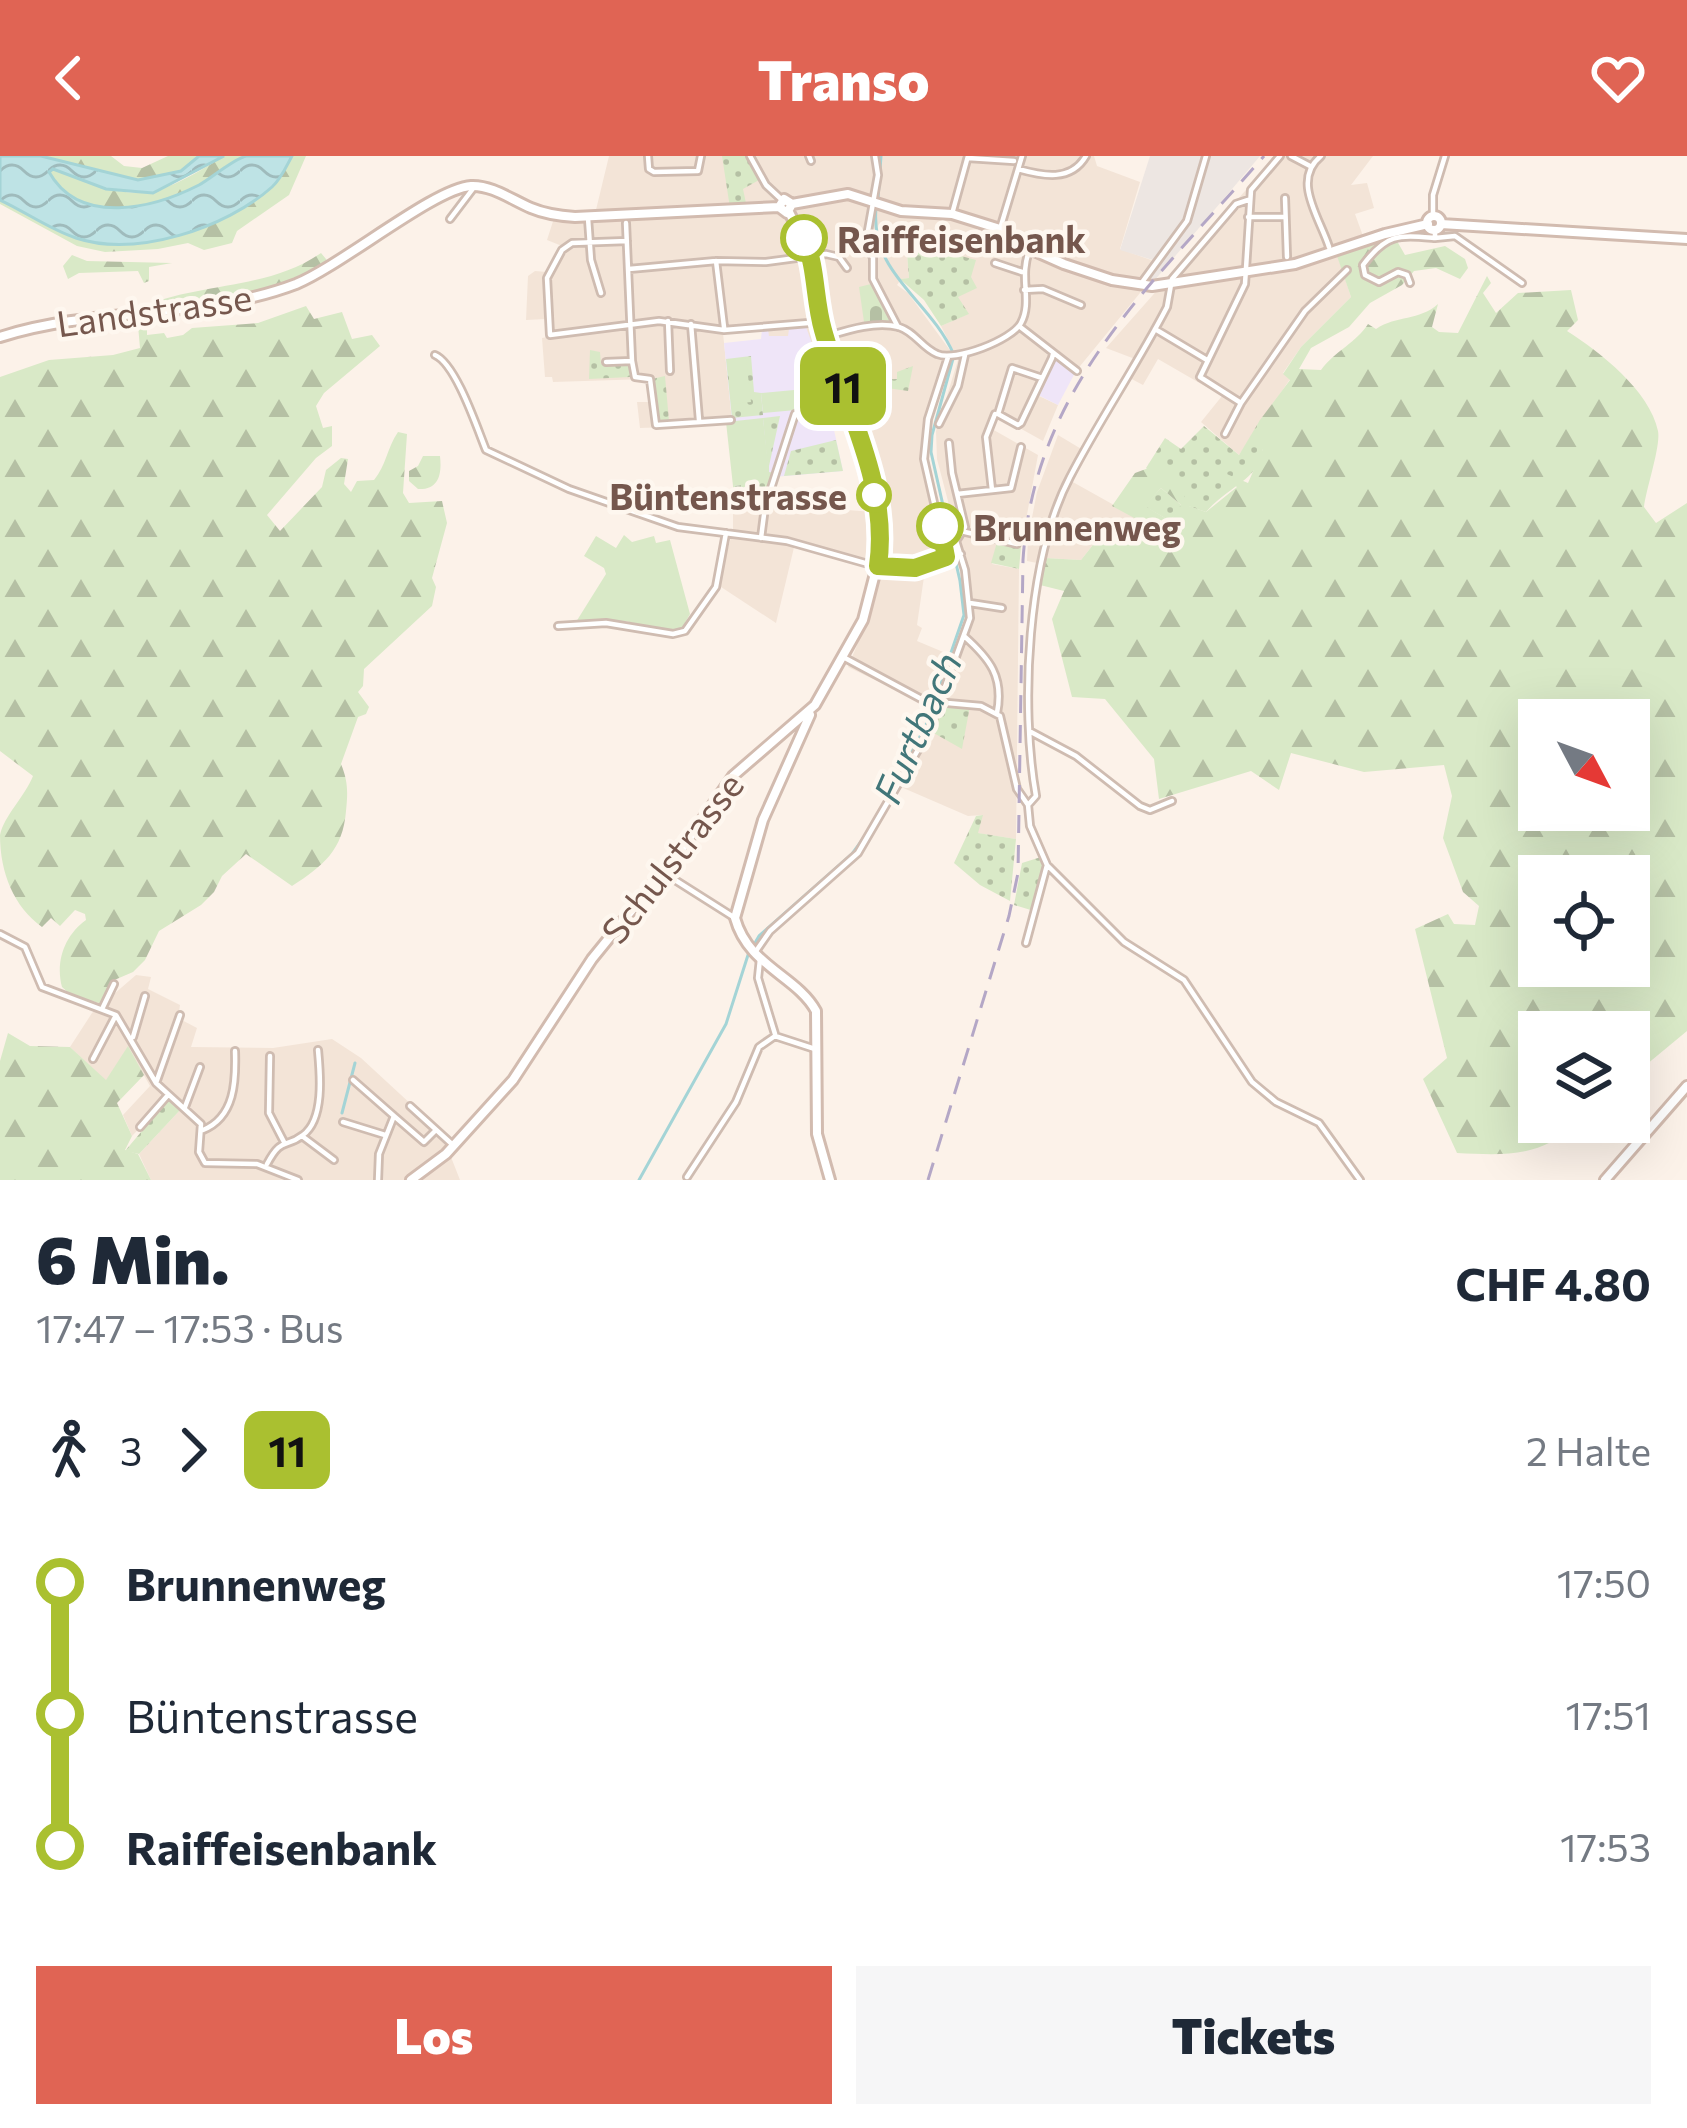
<!DOCTYPE html>
<html lang="de">
<meta charset="utf-8">
<style>
:root{--surface:#fff;--page:#f6f6f7;--text:#1f2937;--muted:#747a83;--accent:#e06454}
body{margin:0;font-family:Commissioner,sans-serif;background:var(--page);color:var(--text);height:100vh;display:flex;flex-direction:column;font-size:45px;white-space:nowrap}
*{box-sizing:border-box;margin:0}
p{font-size:39px;color:var(--muted)}
.icon{flex:none;width:66px;height:66px;fill:none;stroke:currentColor;stroke-width:2;stroke-linecap:round;stroke-linejoin:round}
.map{position:relative;height:1024px;overflow:hidden}
.sheet{display:flex;flex-direction:column;background:var(--surface);flex:1}
.sheet>*{flex:none}
.badge{padding:0 24px;border-radius:18px;font-size:42px;line-height:78px}
.needle{width:78px;rotate:131deg}
.controls{position:absolute;left:1518px;top:543px;display:grid;gap:24px}
.controls a{display:grid;place-items:center;width:132px;height:132px;border-radius:0px;background:var(--surface);box-shadow:0 12px 48px #0002;font-size:60px}
.map>.badge{position:absolute;translate:-50% -50%;box-shadow:0 0 0 6px #fff}
.legs{display:flex;align-items:center;gap:18px;height:132px;padding:0 36px;font-size:39px}
.legs p{margin-inline-start:auto}
.summary{display:flex;align-items:center;justify-content:space-between;height:204px;padding:0 36px}
h1{font-size:66px;font-weight:800;line-height:90px}
.cta{display:flex;gap:24px;margin-top:auto;padding:24px 36px}
.cta a{flex:1;height:138px;border-radius:0px;background:var(--accent);color:#fff;font-size:48px;font-weight:800;line-height:138px;text-align:center}
.cta a+a{background:var(--page);color:var(--text)}
ul{padding:0 36px;list-style:none}
li{display:flex;align-items:center;gap:42px;height:132px;font-size:45px}
li i{display:grid;place-items:center;width:18px;height:100%;margin:0 15px;background:currentColor}
li i::after{content:'';width:30px;height:30px;margin:-15px;border:9px solid;border-radius:50%;background:var(--surface)}
li p{margin-inline-start:auto}
li:first-child i{background:linear-gradient(#0000 50%,currentColor 0)}
li:last-child i{background:linear-gradient(currentColor 50%,#0000 0)}
header{display:flex;justify-content:space-between;align-items:center;height:156px;padding:0 36px;background:var(--accent);color:#fff;font-size:54px;font-weight:800}
.map>svg:first-child{display:block}
</style>
<header><svg class="icon" aria-label="back" viewBox="0 0 24 24"><path d="M15 5l-7 7 7 7"/></svg>Transo<svg class="icon" aria-label="heart" viewBox="0 0 24 24"><path d="M12 20l-8-8c-3-5 5-10 8-4 3-6 11-1 8 4z"/></svg></header>
<div class="map">
<svg width="1687" height="1024" viewBox="0 0 1687 1024">
<defs>
<pattern id="grass-dots" width="8" height="8" patternUnits="userSpaceOnUse" patternTransform="scale(3)"><rect width="8" height="8" fill="#d9e9c7"/><path d="M2 2h.1M6 6h.1" fill="none" stroke="#b5c0a4" stroke-width="1.8" stroke-linecap="round"/></pattern>
<pattern id="forest-firs" width="22" height="20" patternUnits="userSpaceOnUse" patternTransform="scale(3)"><rect width="22" height="20" fill="#d9e9c7"/><path d="M5 1l3.5 6h-7zM16 11l3.5 6h-7z" fill="#b5c0a4"/></pattern>
<pattern id="cemetery-stones" width="16" height="16" patternUnits="userSpaceOnUse" patternTransform="scale(3)"><rect width="16" height="16" fill="#d9e9c7"/><path d="M2 7V4a2 2 0 0 1 4 0v3zM10 15v-3a2 2 0 0 1 4 0v3z" fill="#b5c0a4"/></pattern>
<pattern id="water-waves" width="16" height="10" patternUnits="userSpaceOnUse" patternTransform="scale(3)"><rect width="16" height="10" fill="#bee3e5"/><path d="M0 5q4-4 8 0t8 0" fill="none" stroke="#9fbbbc"/></pattern>
</defs>
<rect width="100%" height="100%" fill="#fcf2e9"/>
<!-- residential -->
<path fill="#f3e4d7" d="M 609,0 L 1094,0 L 1097,10 L 1140,26 L 1120,93 L 1154,105 L 1144,117 L 1140,137 L 1076,215 L 1039,240 L 1058,249 L 1043,285 L 998,260 L 992,273 L 1038,299 L 1021,391 L 997,386 L 992,408 L 1019,413 L 1016,683 L 977,677 L 982,659 L 968,660 L 901,631 L 932,576 L 947,582 L 969,550 L 940,550 L 973,462 L 973,441 L 937,303 L 936,275 L 958,204 L 941,170 L 968,158 L 907,98 L 909,122 L 901,123 L 897,129 L 908,137 L 952,197 L 925,258 L 924,317 L 948,404 L 925,414 L 917,469 L 922,472 L 917,485 L 948,498 L 929,550 L 848,511 L 874,448 L 882,408 L 796,383 L 776,467 L 718,429 L 733,374 L 733,352 L 809,351 L 873,356 L 859,284 L 832,212 L 823,215 L 789,181 L 768,180 L 767,173 L 723,177 L 732,265 L 668,271 L 640,272 L 637,246 L 650,246 L 647,223 L 553,226 L 552,221 L 545,221 L 542,182 L 548,181 L 546,163 L 526,164 L 528,120 L 535,115 L 547,116 L 556,105 L 562,90 L 547,84 L 556,56 L 595,58 Z
M 1276,0 L 1373,0 L 1351,29 L 1367,27 L 1374,52 L 1355,58 L 1363,80 L 1334,89 L 1351,141 L 1301,191 L 1283,217 L 1290,223 L 1239,299 L 1201,266 L 1222,240 L 1158,203 L 1143,229 L 1126,220 L 1135,203 L 1106,192 Z
M 1058,279 L 1088,297 L 1071,325 L 1139,363 L 1115,388 L 1096,385 L 1081,404 L 1045,402 L 1037,407 L 1027,405 L 1028,382 L 1037,336 Z
M 136,819 L 151,821 L 148,833 L 180,849 L 178,862 L 197,872 L 191,891 L 273,892 L 332,883 L 361,902 L 452,986 L 447,991 L 460,1024 L 151,1024 L 139,998 L 181,953 L 167,944 L 132,980 L 123,959 L 150,930 L 128,891 L 106,925 L 70,891 L 92,857 Z"/>
<!-- industrial -->
<path fill="#ede6e2" d="M 1150,0 L 1260,0 L 1154,125 L 1144,117 L 1153,104 L 1120,94 Z"/>
<!-- education -->
<path fill="#efe5f8" d="M 806,171 L 822,215 L 833,212 L 845,247 L 829,251 L 843,315 L 774,321 L 760,350 L 734,347 L 732,265 L 724,187 L 761,183 L 762,173 L 768,173 L 769,180 L 788,180 L 789,173 Z
M 1057,202 L 1076,215 L 1058,249 L 1038,239 Z"/>
<!-- grass -->
<path fill="url(#grass-dots)" d="M 722,0 L 747,0 L 759,24 L 743,33 L 747,52 L 730,52 Z
M 935,93 L 976,104 L 971,121 L 977,132 L 958,141 L 969,158 L 941,170 L 924,144 L 900,123 L 909,122 L 907,98 Z
M 590,194 L 600,196 L 601,208 L 630,208 L 630,221 L 589,223 Z
M 751,200 L 754,236 L 761,237 L 763,259 L 732,262 L 726,203 Z
M 868,206 L 869,224 L 897,223 L 897,216 L 913,210 L 908,235 L 887,232 L 883,247 L 856,258 L 851,245 L 862,240 L 855,209 Z
M 665,220 L 669,265 L 658,267 L 652,223 Z
M 780,260 L 769,310 L 769,316 L 775,317 L 769,336 L 765,336 L 760,350 L 734,347 L 733,330 L 769,325 L 763,262 Z
M 1260,264 C 1275,322 1236,322 1206,356 L 1188,350 L 1146,312 L 1165,282 L 1181,293 L 1204,270 L 1239,299 Z
M 836,284 L 843,315 L 784,320 L 791,295 Z
M 1161,332 L 1182,350 L 1170,365 L 1144,350 Z
M 1180,374 L 1193,380 L 1193,392 L 1186,401 L 1173,403 L 1169,377 Z
M 997,386 L 1021,391 L 1019,413 L 991,407 Z
M 940,550 L 970,550 L 962,593 L 932,576 Z
M 983,659 L 978,677 L 1016,683 L 1010,745 L 980,729 L 954,707 L 976,660 Z
M 1041,701 L 1044,710 L 1034,755 L 1014,749 L 1022,707 Z
M 168,944 L 182,952 L 139,998 L 125,995 Z"/>
<!-- forest -->
<path fill="url(#forest-firs)" fill-rule="evenodd" d="M 41,0 L 111,0 L 124,10 L 142,12 L 168,0 L 199,0 L 181,15 L 138,24 Z
M 224,0 L 242,0 C 195,41 92,85 49,17 L 52,13 C 134,45 148,48 224,0 Z
M 292,0 L 306,0 L 289,39 L 237,75 L 232,87 L 204,94 L 188,87 L 158,93 L 105,96 L 77,90 L 0,48 L 0,44 C 26,56 49,73 76,82 C 136,102 226,72 272,31 C 281,23 286,11 292,0 Z
M 1377,84 L 1397,85 L 1405,99 L 1445,90 L 1465,103 L 1468,112 L 1460,123 L 1436,112 L 1414,115 L 1402,129 L 1370,147 L 1349,171 L 1311,192 L 1299,213 L 1321,214 C 1335,195 1357,186 1368,168 L 1376,173 C 1397,159 1419,165 1438,148 L 1432,171 L 1439,176 L 1458,177 L 1487,120 L 1491,127 L 1483,137 L 1496,157 L 1518,137 L 1571,134 L 1578,164 L 1567,175 C 1599,195 1650,235 1658,275 C 1661,290 1646,333 1644,351 L 1656,367 L 1687,347 L 1687,875 L 1629,923 L 1629,876 L 1539,876 L 1539,966 L 1575,966 C 1544,1003 1500,999 1457,997 L 1423,923 L 1447,902 L 1415,773 L 1448,758 L 1454,768 L 1475,769 L 1479,750 L 1463,736 L 1443,682 L 1452,640 L 1444,609 L 1364,616 L 1291,597 L 1279,634 L 1251,615 L 1159,643 L 1154,603 L 1105,543 L 1072,541 L 1052,463 L 1064,435 L 1040,429 L 1045,402 L 1081,404 L 1096,385 L 1115,388 L 1138,364 L 1112,350 L 1135,317 L 1154,310 L 1177,324 L 1189,350 L 1206,356 L 1237,331 L 1220,320 L 1222,316 L 1248,327 L 1263,293 L 1254,283 L 1260,264 L 1290,224 L 1283,218 L 1301,191 L 1351,141 L 1337,100 ZM 1161,332 L 1181,349 L 1170,365 L 1145,350 ZM 1539,564 L 1629,564 L 1629,654 L 1539,654 ZM 1539,720 L 1629,720 L 1629,810 L 1539,810 Z
M 321,97 L 331,109 L 270,135 L 137,153 C 196,126 266,135 321,97 Z
M 72,99 L 87,105 L 172,107 L 149,111 L 149,125 L 144,127 L 138,115 L 79,117 L 68,123 L 63,110 Z
M 306,150 L 314,163 L 342,156 L 352,183 L 372,179 L 380,190 L 324,237 L 316,250 L 323,272 L 332,270 L 332,290 L 316,302 L 267,359 L 280,375 L 322,331 L 326,314 L 341,302 L 348,303 L 344,328 L 351,336 L 357,325 L 374,324 C 386,310 387,292 398,276 L 407,278 L 403,337 L 409,347 L 442,345 L 447,367 L 432,422 L 436,431 L 432,450 L 364,513 L 363,530 L 358,536 L 369,551 L 366,558 L 358,561 L 341,608 C 348,625 348,636 346,655 C 343,694 323,710 292,730 L 246,698 L 222,720 L 214,736 L 201,749 L 159,775 L 145,804 L 133,816 L 112,825 L 115,836 L 103,848 L 72,840 L 62,831 C 55,805 65,779 86,764 L 85,758 L 75,754 L 60,770 L 51,762 L 42,771 C 14,751 0,717 0,679 C 4,660 25,640 33,620 L 0,595 L 0,221 L 49,204 L 113,199 L 140,192 L 137,158 L 147,157 L 147,179 L 164,177 L 167,182 L 183,179 L 192,172 L 258,167 Z
M 423,300 L 440,300 C 442,318 439,334 418,333 L 409,325 L 409,315 L 418,310 Z
M 8,877 L 30,890 L 70,891 L 106,924 L 128,890 L 144,919 L 117,947 L 132,980 L 125,994 L 138,998 L 151,1024 L 0,1024 L 0,905 Z"/>
<!-- cemetery -->
<path fill="url(#cemetery-stones)" d="M 871,128 L 892,161 L 887,167 L 864,166 L 859,131 Z"/>
<!-- pitch -->
<path fill="#d9e9c7" d="M 746,202 L 751,246 L 732,248 L 727,204 Z
M 794,234 L 796,254 L 763,257 L 761,237 Z
M 763,262 L 770,326 L 733,330 L 726,266 Z
M 624,379 L 632,386 L 654,380 L 656,387 L 670,384 L 690,458 L 682,472 L 673,476 L 625,465 L 576,466 L 606,418 L 604,412 L 584,400 L 596,380 L 616,392 Z"/>
<!-- water -->
<path fill="url(#water-waves)" stroke="#a4d4d6" stroke-width="3" d="M 0,0 L 41,0 L 138,24 L 181,15 L 199,0 L 224,0 L 153,37 L 106,33 L 53,13 L 49,16 C 80,71 154,52 199,29 C 213,21 232,4 246,0 C 259,0 278,0 292,0 C 286,11 281,23 272,31 C 226,72 136,102 76,82 C 49,73 26,56 0,44 Z"/>
<g fill="none" stroke-linecap="round" stroke-linejoin="round">
<!-- stream -->
<path stroke="#a4d4d6" stroke-width="3" d="M 878,43 L 881,0
M 876,52 C 870,119 930,143 954,199 L 932,279 L 931,296 L 960,425 L 964,459 L 926,569 L 888,642
M 342,957 L 355,907
M 639,1024 L 726,868 L 748,799 L 759,780 L 852,698 L 868,676"/>
<!-- street casing -->
<g stroke="#cfbcb1" stroke-width="10">
<path id="street" d="M 648,0 L 649,13 L 654,16 L 698,15 L 701,0
M 750,0 L 766,29 L 781,43
M 809,0 L 811,5
M 875,0 L 878,19 L 866,86 L 873,102 L 873,123 L 898,171
M 1291,0 L 1310,10
M 1321,0 C 1291,24 1320,62 1329,91
M 968,2 L 1014,5
M 1018,13 C 1043,20 1071,26 1086,0
M 1285,42 L 1287,101
M 952,58 L 968,0
M 1433,60 L 1433,39 L 1445,0
M 1248,61 L 1284,61
M 588,62 L 591,104 L 601,137
M 450,63 L 475,30
M 1000,73 L 1022,0
M 1435,82 L 1455,80 L 1522,127
M 627,85 L 572,87 L 562,94 L 547,122 L 550,179 L 659,165 L 724,174 L 821,166
M 716,105 L 724,171
M 995,107 L 1022,116
M 629,113 L 716,105 L 766,106 L 826,98 L 839,101 L 847,112
M 1410,127 L 1407,119 L 1398,116 L 1379,126 L 1365,119 L 1363,109 C 1387,77 1399,79 1435,82 L 1435,74
M 1140,129 L 1187,65 L 1206,0
M 1024,134 L 1043,133 L 1081,149
M 668,165 L 670,215
M 691,168 L 699,264
M 1019,170 L 1077,215
M 1155,173 L 1207,204
M 825,181 C 848,174 875,165 899,171 C 915,176 922,192 937,198 C 955,206 1012,184 1021,167 C 1033,145 1018,120 1030,93
M 435,199 C 456,208 477,272 486,294 L 569,333 L 678,371 L 787,385 L 886,413 L 915,412 L 961,398
M 632,205 L 635,221 L 650,223 L 656,269 L 731,264
M 606,206 L 632,205 L 626,67
M 1042,222 L 1012,212 L 998,258 L 1018,269 L 1021,267 L 1052,202 L 1053,198
M 1241,247 L 1200,221 L 1245,128 L 1251,34 L 1280,0
M 939,268 L 958,230 L 965,199
M 1225,278 L 1241,247 L 1305,155 L 1347,114
M 992,334 L 986,281 L 995,258
M 957,338 L 1011,332 L 1021,291
M 965,376 L 1017,388
M 761,382 L 765,351 L 795,258 L 849,248
M 946,399 L 924,303 L 928,263 L 948,201
M 970,447 L 1002,452
M 558,470 L 606,467 L 673,478 L 685,475 L 716,431 L 726,377
M 964,480 C 990,503 1004,521 997,557
M 845,502 L 925,545 L 981,550 L 1000,560 L 1017,633 L 1028,649 L 1030,670 L 1047,709 L 1026,787
M 1031,576 L 1076,600 L 1140,650 L 1150,654 L 1172,645
M 1028,649 L 1036,640 C 1020,550 1027,403 1070,321 C 1100,263 1137,209 1167,151 L 1172,123 L 1236,48 L 1248,44
M 1047,709 L 1124,786 L 1184,824 L 1252,926 L 1276,946 L 1319,967 L 1360,1024
M 664,717 L 735,762
M 0,778 L 25,791 L 42,831 L 116,859 L 156,927 L 201,968 L 199,996 L 205,1007 L 257,1008 L 298,1024
M 756,795 L 770,775 L 858,697 L 929,575 L 970,462 L 965,414 L 956,385 L 965,371 L 952,317 L 949,287
M 760,803 L 758,822 L 775,878
M 103,851 L 114,828
M 775,880 L 815,893
M 133,881 L 145,840
M 270,900 L 269,957 L 284,986
M 93,903 L 115,861
M 353,924 L 394,960
M 156,927 L 180,859
M 410,950 L 454,990
M 185,951 L 200,911
M 343,966 L 385,979
M 140,971 L 168,939
M 203,974 C 235,961 236,925 235,895
M 302,980 L 334,1004
M 267,1008 C 282,980 285,993 303,979 C 325,963 320,916 318,894
M 687,1021 L 736,946 L 759,891 L 775,880
M 378,1024 L 379,998 L 394,960 L 424,986 L 435,975"/>
</g>
<!-- secondary casing -->
<g stroke="#d2bbaf" stroke-width="14">
<path id="secondary" d="M 792,48 L 787,57 L 779,51 L 784,43 L 792,48 L 848,38 L 901,55 L 952,58 L 1000,73 L 1030,93 L 1064,108 L 1112,124 L 1152,130 L 1295,108 L 1385,78 L 1428,68
M1427 67a7 7 0 1 1 14 0a7 7 0 1 1-14 0Z
M 1441,68 L 1687,83
M 0,181 C 96,150 202,164 296,128 C 342,109 435,32 471,30 C 492,29 512,44 531,52 C 545,58 560,60 575,61 L 779,51
M 810,559 L 763,664 L 735,762 C 748,810 797,820 816,855 L 817,978 L 830,1024
M 411,1024 L 446,998 L 513,924 L 592,803 L 683,691 L 733,620 L 815,549 L 863,464 L 879,402 L 878,360 L 860,280 L 823,175 L 811,100 L 789,56
M 1605,1024 L 1687,930"/>
</g>
<!-- street -->
<use href="#street" stroke="#fff" stroke-width="4.5"/>
<!-- secondary -->
<use href="#secondary" stroke="#fff" stroke-width="8"/>
<!-- rail -->
<path stroke="#b4a7c6" stroke-width="3" stroke-dasharray="18 12" stroke-linecap="butt" d="M 928,1024 L 1009,760 L 1018,717 L 1023,404 C 1034,229 1156,125 1264,0"/>
</g>
<g fill="none" stroke-linecap="round" stroke-linejoin="round">
<!-- line-1 casing -->
<g stroke="#fff" stroke-width="27">
<path id="line-1" d="M 804,82 C 817,112 814,143 823,174 C 844,250 890,328 878,410 L 915,412 L 946,401 L 940,370"/>
</g>
<!-- line-1 -->
<use href="#line-1" stroke="#aac030" stroke-width="18"/>
</g>
<!-- markers -->
<g fill="#fff" stroke="#aac030" stroke-width="6">
<circle cx="804" cy="82" r="21"/>
<circle cx="874" cy="339" r="15"/>
<circle cx="940" cy="370" r="21"/>
</g>
<g text-anchor="middle" dominant-baseline="central" stroke-width="9" stroke-linejoin="round" paint-order="stroke">
<!-- stop labels -->
<g font-size="36" font-weight="bold" fill="#75574d" stroke="#fef7ef" text-anchor="start">
<text x="837" y="82">Raiffeisenbank</text>
<text x="847" y="339" text-anchor="end">Büntenstrasse</text>
<text x="973" y="370">Brunnenweg</text>
</g>
<!-- street labels -->
<g font-size="36" fill="#75574d" stroke="#fef7ef">
<text transform="translate(154 153) rotate(-8)">Landstrasse</text>
<text transform="translate(671 701) rotate(-52)">Schulstrasse</text>
</g>
<!-- water labels -->
<g font-size="39" font-style="italic" fill="#417679" stroke="#fef7ef">
<text transform="translate(916 571) rotate(-66)">Furtbach</text>
</g>
</g>
</svg>
<div class="controls">
<a><svg class="needle" viewBox="-14 -14 28 28"><path d="M0-13l5 13h-10z" fill="#e53935"/><path d="M0 13l5-13h-10z" fill="#747a83"/></svg></a>
<a><svg class="icon" aria-label="locate" viewBox="0 0 24 24"><circle cx="12" cy="12" r="6"/><path d="M12 2v4M12 18v4M2 12h4M18 12h4"/></svg></a>
<a><svg class="icon" aria-label="layers" viewBox="0 0 24 24"><path d="M12 4l9 5-9 5-9-5zM3 14l9 5 9-5"/></svg></a>
</div>
<b class="badge" style="left:843px;top:230px;background:#aac030;color:#111">11</b>
</div>
<section class="sheet">
<div class="summary"><div><h1>6 Min.</h1><p>17:47 – 17:53 · Bus</p></div><b>CHF 4.80</b></div>
<div class="legs"><svg class="icon" aria-label="walk" viewBox="0 0 24 24"><circle cx="13" cy="4" r="2"/><path d="M13 8l-2 6 4 7M11 14l-3 7M7 12l3-4h3l4 4"/></svg>3<svg class="icon" aria-label="forward" viewBox="0 0 24 24"><path d="M9 5l7 7-7 7"/></svg><b class="badge" style="background:#aac030;color:#111">11</b><p>2 Halte</p></div>
<ul>
<li><i style="color:#aac030"></i><b>Brunnenweg</b><p>17:50</p></li>
<li><i style="color:#aac030"></i><span>Büntenstrasse</span><p>17:51</p></li>
<li><i style="color:#aac030"></i><b>Raiffeisenbank</b><p>17:53</p></li>
</ul>
<div class="cta"><a>Los</a><a>Tickets</a></div>
</section>
